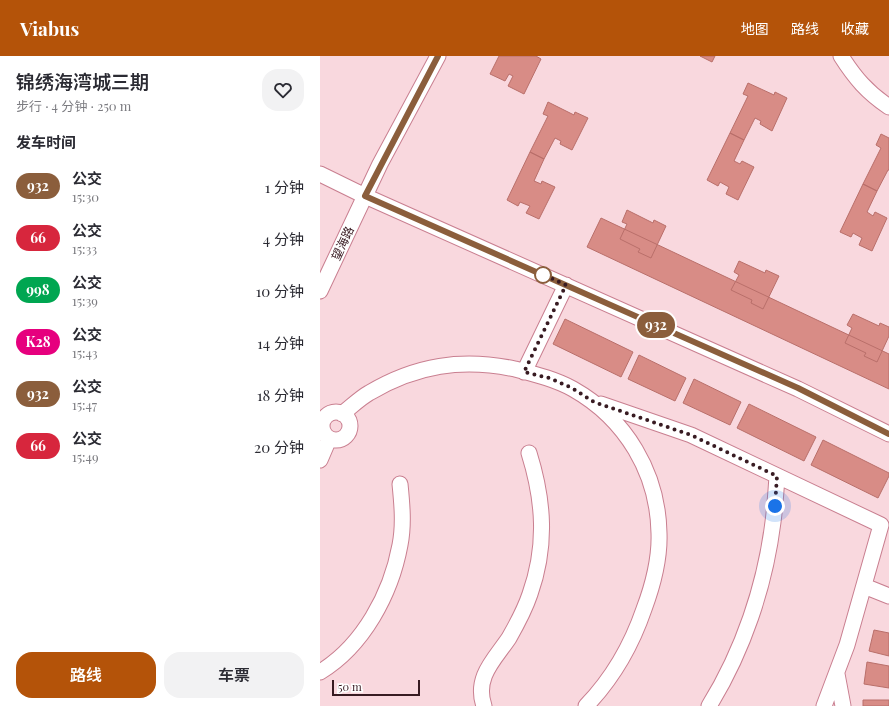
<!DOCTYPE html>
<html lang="zh">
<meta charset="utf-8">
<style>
:root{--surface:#fff;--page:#f2f2f3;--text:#2b2b33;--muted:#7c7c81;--accent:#b45309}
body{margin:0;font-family:"Playfair Display","Noto Sans SC",serif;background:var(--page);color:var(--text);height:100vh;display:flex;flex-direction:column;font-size:15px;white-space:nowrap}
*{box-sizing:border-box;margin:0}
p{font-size:13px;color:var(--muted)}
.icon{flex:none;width:22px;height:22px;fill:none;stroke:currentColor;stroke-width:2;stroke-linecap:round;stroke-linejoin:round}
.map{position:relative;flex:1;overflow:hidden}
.sheet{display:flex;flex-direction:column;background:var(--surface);width:320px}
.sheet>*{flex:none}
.badge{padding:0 8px;border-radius:13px;font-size:14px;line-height:26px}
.scale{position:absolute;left:12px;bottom:10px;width:88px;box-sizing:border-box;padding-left:4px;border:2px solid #381b22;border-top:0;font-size:11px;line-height:14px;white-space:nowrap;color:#381b22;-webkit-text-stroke:3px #fff;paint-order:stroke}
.you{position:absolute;width:20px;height:20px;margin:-10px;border:3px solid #fff;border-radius:50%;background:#1a73e8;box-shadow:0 0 0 6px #1a73e833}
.map>.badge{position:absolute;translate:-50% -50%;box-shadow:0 0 0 2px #fff}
h2{padding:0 16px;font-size:15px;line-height:36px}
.round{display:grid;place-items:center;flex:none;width:42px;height:42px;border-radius:16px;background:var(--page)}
.head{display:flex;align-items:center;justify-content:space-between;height:68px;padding:0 16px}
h1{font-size:19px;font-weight:600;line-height:30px}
.cta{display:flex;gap:8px;margin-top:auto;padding:8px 16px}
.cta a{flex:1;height:46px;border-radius:16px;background:var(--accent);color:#fff;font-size:16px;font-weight:600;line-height:46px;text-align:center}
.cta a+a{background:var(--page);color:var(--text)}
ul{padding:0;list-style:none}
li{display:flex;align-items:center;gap:12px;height:52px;padding:0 16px}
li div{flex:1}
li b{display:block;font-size:15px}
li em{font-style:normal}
li .badge{min-width:44px;font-weight:700;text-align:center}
header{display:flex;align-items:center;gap:24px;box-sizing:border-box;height:56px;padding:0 20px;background:var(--accent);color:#fff}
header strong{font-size:19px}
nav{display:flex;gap:22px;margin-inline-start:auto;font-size:14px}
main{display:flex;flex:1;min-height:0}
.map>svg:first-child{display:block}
</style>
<header>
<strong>Viabus</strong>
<nav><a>地图</a><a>路线</a><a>收藏</a></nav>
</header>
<main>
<section class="sheet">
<div class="head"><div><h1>锦绣海湾城三期</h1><p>步行 · 4 分钟 · 250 m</p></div><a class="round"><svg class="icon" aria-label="heart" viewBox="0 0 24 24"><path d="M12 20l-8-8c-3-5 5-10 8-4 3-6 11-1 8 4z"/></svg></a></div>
<h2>发车时间</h2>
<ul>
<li><span class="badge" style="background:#8b5e3c;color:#fff">932</span><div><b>公交</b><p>15:30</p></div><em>1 分钟</em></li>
<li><span class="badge" style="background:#d7263d;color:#fff">66</span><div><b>公交</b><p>15:33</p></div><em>4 分钟</em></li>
<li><span class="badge" style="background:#00a651;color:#fff">998</span><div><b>公交</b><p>15:39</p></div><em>10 分钟</em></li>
<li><span class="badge" style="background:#e6007e;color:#fff">K28</span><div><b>公交</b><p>15:43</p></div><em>14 分钟</em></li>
<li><span class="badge" style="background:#8b5e3c;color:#fff">932</span><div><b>公交</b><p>15:47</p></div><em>18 分钟</em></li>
<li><span class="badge" style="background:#d7263d;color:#fff">66</span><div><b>公交</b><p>15:49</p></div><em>20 分钟</em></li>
</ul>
<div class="cta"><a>路线</a><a>车票</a></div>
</section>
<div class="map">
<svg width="569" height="650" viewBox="0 0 569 650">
<rect width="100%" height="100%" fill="#f9d8de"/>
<!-- building -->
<path fill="#d88c86" stroke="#b96f6a" d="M 179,0 L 216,0 L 221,3 L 204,38 L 188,30 L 193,20 L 189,18 L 185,25 L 170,18 Z
M 380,0 L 395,0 L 392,6 Z
M 428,27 L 454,39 L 455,36 L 467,42 L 452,75 L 440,68 L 441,65 L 435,62 L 424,84 L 410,77 L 428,40 L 423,38 Z
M 228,46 L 254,59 L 255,56 L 268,62 L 252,94 L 240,88 L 241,85 L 235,82 L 224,103 L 210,96 L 228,60 L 223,58 Z
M 410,77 L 424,84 L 414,105 L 420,108 L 422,105 L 434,111 L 418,144 L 406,138 L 409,131 L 400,126 L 398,130 L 387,124 Z
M 561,78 L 569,82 L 569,114 L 568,114 L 557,135 L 543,128 L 561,92 L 556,89 Z
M 210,96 L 224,103 L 214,125 L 221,128 L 222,125 L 235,131 L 219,163 L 206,157 L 210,150 L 200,146 L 198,150 L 187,144 Z
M 543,128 L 557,135 L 547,156 L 553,160 L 555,156 L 567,162 L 552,195 L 539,189 L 542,182 L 533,177 L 531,181 L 520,176 Z
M 307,154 L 333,167 L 334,164 L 346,170 L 331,202 L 318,196 L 320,193 L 300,183 L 307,168 L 302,166 Z
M 281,162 L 569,298 L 569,333 L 267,191 Z
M 419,205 L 445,217 L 446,214 L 459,220 L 443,253 L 431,247 L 432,244 L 411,234 L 419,219 L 414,216 Z
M 533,258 L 559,270 L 560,267 L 569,271 L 569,280 L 557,306 L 544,300 L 546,297 L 525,287 L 532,272 L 527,269 Z
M 245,263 L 313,296 L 301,321 L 233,288 Z
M 319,299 L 366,322 L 355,345 L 308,323 Z
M 374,323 L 421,346 L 410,369 L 363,347 Z
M 429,348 L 496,381 L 484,405 L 417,372 Z
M 503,384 L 569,417 L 569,420 L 558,442 L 491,409 Z
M 554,574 L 569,577 L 569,600 L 549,595 Z
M 547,606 L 569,610 L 569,632 L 544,628 Z
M 543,644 L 569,644 L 569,650 L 543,650 Z"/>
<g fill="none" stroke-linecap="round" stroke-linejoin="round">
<!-- minor casing -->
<g stroke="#c97f90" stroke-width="17">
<path id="minor" d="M 521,0 C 535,22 547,36 569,51
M 0,118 L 45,140 L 478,333 L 569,378
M 0,235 L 60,108 L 118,0
M 204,316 L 246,229
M 281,348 L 371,379 L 561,469 L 527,589 L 504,650
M2 370a14 14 0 1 1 28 0a14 14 0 1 1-28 0Z
M 22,358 C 31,351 40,342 49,337 C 96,309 142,302 195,313 C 214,318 235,323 253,333 C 306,363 338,417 339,477 C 340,503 333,529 324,553 C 312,588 292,623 266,650
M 0,404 L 9,383
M 544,530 L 569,540
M 0,616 C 43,590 71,538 80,489 C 84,469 82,448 80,428
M 517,618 L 523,650
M 164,650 C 154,621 175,603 189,582 C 197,568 205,553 210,538 C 227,490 224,445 209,397
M 389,650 C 423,595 445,530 453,466 C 455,451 456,435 457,420"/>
</g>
<!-- minor -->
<use href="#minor" stroke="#fff" stroke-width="15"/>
</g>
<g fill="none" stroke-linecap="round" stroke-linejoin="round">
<!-- line casing -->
<g stroke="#fff" stroke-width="9">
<path id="line" d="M 118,0 L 45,140 L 478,332 L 569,378"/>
</g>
<!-- line -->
<use href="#line" stroke="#8b5e3c" stroke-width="6"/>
<!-- walk -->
<path stroke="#381b22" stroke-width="4" stroke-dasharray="0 7.2" d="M 223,219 L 218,216 L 246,229 L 204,316 L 229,322 L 252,332 L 274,346 L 371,379 L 457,420 L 455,450"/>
</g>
<!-- markers -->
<circle fill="#fff" stroke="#8b5e3c" stroke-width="2" cx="223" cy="219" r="8"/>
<g text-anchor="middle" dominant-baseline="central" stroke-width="3" stroke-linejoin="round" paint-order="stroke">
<!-- street labels -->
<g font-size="12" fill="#381b22" stroke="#fff">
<text transform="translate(22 187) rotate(-65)">望海路</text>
</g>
</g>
</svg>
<div class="scale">50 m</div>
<div class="you" style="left:455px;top:450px"></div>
<b class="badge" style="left:336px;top:269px;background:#8b5e3c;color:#fff">932</b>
</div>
</main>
